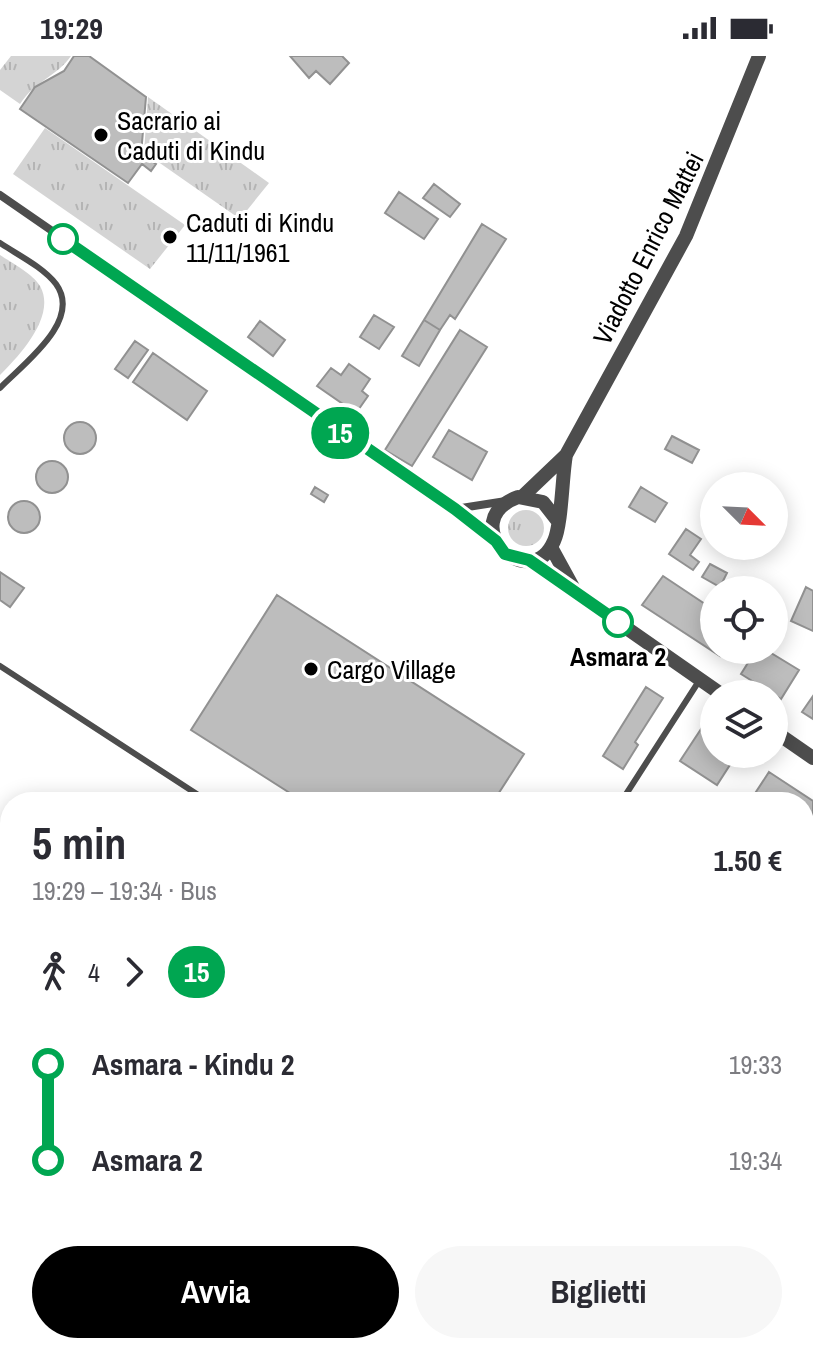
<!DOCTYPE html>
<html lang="it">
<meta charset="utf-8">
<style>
:root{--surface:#fff;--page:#f7f7f7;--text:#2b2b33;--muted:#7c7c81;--accent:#000}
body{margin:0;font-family:"Archivo Narrow",sans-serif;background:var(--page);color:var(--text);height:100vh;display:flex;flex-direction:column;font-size:30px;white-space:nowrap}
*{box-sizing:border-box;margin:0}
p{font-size:26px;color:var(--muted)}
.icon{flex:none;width:44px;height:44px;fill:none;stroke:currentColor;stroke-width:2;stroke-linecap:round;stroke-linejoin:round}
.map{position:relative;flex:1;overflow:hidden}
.details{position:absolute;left:0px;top:736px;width:814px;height:562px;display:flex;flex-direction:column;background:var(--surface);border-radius:32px 32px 0 0;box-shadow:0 4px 20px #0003}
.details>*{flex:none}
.badge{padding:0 16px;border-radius:26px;font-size:28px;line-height:52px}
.needle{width:52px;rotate:114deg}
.tools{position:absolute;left:700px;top:416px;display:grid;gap:16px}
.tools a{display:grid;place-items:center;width:88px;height:88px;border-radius:50%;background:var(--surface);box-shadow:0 4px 20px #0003;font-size:40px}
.map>.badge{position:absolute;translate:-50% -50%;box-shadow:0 0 0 4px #fff}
.legs{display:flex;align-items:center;gap:12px;height:88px;padding:0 32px;font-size:26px}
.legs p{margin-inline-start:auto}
.overview{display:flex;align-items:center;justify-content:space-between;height:136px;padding:0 32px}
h1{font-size:44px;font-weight:800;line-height:60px}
.cta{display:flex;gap:16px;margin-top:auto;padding:16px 32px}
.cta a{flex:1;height:92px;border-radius:48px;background:var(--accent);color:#fff;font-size:32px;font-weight:800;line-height:92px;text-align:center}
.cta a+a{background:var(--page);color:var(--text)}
ul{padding:0 32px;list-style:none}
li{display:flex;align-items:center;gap:28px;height:96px;font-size:30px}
li i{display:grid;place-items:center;width:12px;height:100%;margin:0 10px;background:currentColor}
li i::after{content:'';width:20px;height:20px;margin:-10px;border:6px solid;border-radius:50%;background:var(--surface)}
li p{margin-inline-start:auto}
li:first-child i{background:linear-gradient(#0000 50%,currentColor 0)}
li:last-child i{background:linear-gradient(currentColor 50%,#0000 0)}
.status{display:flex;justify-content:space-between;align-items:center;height:56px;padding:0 40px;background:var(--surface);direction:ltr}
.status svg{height:22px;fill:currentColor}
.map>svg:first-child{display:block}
</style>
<div class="status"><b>19:29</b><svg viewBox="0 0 49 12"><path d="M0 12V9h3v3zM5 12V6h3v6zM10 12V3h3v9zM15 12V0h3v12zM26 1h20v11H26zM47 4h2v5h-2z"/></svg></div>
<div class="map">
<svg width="813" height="1297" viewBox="0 0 813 1297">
<defs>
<pattern id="grass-tufts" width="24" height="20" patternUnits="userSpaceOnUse" patternTransform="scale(2)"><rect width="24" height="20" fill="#d4d4d4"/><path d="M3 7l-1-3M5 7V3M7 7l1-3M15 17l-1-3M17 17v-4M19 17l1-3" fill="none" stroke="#b4b4b4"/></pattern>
</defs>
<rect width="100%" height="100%" fill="#fff"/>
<!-- grass -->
<path fill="url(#grass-tufts)" d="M 11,0 L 71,0 C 56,21 35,25 20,48 L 0,34 L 0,14 Z
M 148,41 L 269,127 L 240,163 L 144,96 Z
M 45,72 L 185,169 L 150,213 L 13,118 Z
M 0,199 C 12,207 33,218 40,230 C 57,260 19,300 0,319 Z
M508 472a18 18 0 1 1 36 0a18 18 0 1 1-36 0Z"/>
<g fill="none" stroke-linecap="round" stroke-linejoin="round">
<!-- taxiway -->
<path stroke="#808080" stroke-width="56" d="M 0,989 L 10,995
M 429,1288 L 433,1297"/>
</g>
<!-- building -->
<path fill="#bdbdbd" stroke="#919191" stroke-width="2" d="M 74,0 L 89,0 L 146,41 L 141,98 L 156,108 L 151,115 L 142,108 L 128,127 L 20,53 L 35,31 L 64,15 Z
M 290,0 L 342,0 L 349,7 L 330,28 L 316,15 L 309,22 Z
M 434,128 L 460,148 L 450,161 L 423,142 Z
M 399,136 L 438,163 L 424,183 L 385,157 Z
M 482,168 L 506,183 L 455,263 L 450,259 L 440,274 L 424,264 Z
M 374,259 L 394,271 L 379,293 L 360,281 Z
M 424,264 L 440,274 L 419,310 L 402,300 Z
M 260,265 L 285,284 L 273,300 L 248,281 Z
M 460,274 L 487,291 L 412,410 L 385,394 Z
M 135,285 L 148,294 L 128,322 L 115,313 Z
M 153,297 L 207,335 L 187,364 L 133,326 Z
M 349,308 L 370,323 L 362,335 L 368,340 L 356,357 L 317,330 L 331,312 L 341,319 Z
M64 382a16 16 0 1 1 32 0a16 16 0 1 1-32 0Z
M 449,374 L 487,396 L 472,424 L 433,401 Z
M 672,380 L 699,394 L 692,407 L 665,393 Z
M36 421a16 16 0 1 1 32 0a16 16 0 1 1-32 0Z
M 315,431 L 328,439 L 324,446 L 311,438 Z
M 641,431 L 667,447 L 655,466 L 629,451 Z
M8 461a16 16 0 1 1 32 0a16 16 0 1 1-32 0Z
M 686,473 L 701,483 L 690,499 L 699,506 L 693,514 L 669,498 Z
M 710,508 L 727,517 L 720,531 L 702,521 Z
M 0,516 L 24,532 L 10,551 L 0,544 Z
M 663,520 L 714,554 L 714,594 L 723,594 L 720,600 L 642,549 Z
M 806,531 L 813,535 L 813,575 L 791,565 Z
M 277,539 L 524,698 L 493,746 L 304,746 L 191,674 Z
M 756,594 L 766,594 L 799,614 L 781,643 L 741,618 Z
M 646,631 L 663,642 L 635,686 L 638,689 L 623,713 L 603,700 Z
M 813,640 L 813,663 L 802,656 Z
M 705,667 L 714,674 L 714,698 L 737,698 L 717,729 L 680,705 Z
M 769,716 L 813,745 L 813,765 L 805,777 L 804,746 L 758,746 L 752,742 Z
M 804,795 L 813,800 L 813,810 L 806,820 Z
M 804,867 L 813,873 L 813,938 L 804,951 Z
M 813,1039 L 813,1116 L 804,1110 L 804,1052 Z"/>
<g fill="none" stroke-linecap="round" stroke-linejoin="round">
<!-- service -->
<path stroke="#4d4d4d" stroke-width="6" d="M 0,187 C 18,199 43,211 56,228 C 83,265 22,309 0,332
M 0,610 L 209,746
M 621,746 L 699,625
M 0,1146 L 10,1153
M 804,1181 L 813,1187
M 219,1288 L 233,1297
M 373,1297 L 381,1288"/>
<!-- minor -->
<path stroke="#4d4d4d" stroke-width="8" d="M 0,139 L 455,453 L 495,484
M 455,453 L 506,445"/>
<!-- tertiary -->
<path stroke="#4d4d4d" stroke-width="14" d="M 523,440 L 566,399 L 686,180 L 759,0
M 557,464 L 543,446 L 518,441 C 453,466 530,541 554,485 C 562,468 562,420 566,399
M 551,491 L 574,533
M 529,504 L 721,638
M 774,675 L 813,702"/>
</g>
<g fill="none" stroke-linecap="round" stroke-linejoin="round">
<!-- line-1 casing -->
<g stroke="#fff" stroke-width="18">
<path id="line-1" d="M 63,183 L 455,453 L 496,485 L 505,498 L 529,504 L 618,566"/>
</g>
<!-- line-1 -->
<use href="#line-1" stroke="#00a651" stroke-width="12"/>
</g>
<!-- markers -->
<g fill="#000" stroke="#fff" stroke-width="3">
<circle cx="101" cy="79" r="8"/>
<circle cx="170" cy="181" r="8"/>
<circle cx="311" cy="613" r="8"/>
</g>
<g fill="#fff" stroke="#00a651" stroke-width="4">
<circle cx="63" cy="183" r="14"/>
<circle cx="618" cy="566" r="14"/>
</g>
<g text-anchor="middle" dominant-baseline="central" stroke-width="6" stroke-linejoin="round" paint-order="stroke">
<!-- poi labels -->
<g font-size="26" fill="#000" stroke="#fff" text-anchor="start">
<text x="117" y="64">Sacrario ai<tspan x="117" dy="30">Caduti di Kindu</tspan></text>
<text x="186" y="166">Caduti di Kindu<tspan x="186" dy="30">11/11/1961</tspan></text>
<text x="327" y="613">Cargo Village</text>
</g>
<!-- street labels -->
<g font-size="26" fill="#000" stroke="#fff">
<text transform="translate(648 192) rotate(-63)">Viadotto Enrico Mattei</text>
</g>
<!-- stop labels -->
<g font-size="26" font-weight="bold" fill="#000" stroke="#fff">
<text x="618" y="600">Asmara 2</text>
</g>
</g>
</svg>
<div class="tools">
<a><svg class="needle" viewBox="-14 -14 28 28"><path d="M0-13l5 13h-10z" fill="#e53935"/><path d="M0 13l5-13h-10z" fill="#7c7c81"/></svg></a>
<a><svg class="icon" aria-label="locate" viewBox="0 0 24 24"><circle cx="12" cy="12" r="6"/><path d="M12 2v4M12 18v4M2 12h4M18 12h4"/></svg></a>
<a><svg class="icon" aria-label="layers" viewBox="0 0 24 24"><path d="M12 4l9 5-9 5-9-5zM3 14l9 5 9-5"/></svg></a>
</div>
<b class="badge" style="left:340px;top:377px;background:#00a651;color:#fff">15</b>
<section class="details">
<div class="overview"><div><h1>5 min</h1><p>19:29 – 19:34 · Bus</p></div><b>1.50 €</b></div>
<div class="legs"><svg class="icon" aria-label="walk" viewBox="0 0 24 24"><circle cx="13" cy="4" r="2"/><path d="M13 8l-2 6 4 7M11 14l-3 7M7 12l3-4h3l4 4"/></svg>4<svg class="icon" aria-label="forward" viewBox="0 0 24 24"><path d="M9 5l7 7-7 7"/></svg><b class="badge" style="background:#00a651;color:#fff">15</b></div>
<ul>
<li><i style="color:#00a651"></i><b>Asmara - Kindu 2</b><p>19:33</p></li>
<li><i style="color:#00a651"></i><b>Asmara 2</b><p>19:34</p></li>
</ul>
<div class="cta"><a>Avvia</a><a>Biglietti</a></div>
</section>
</div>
